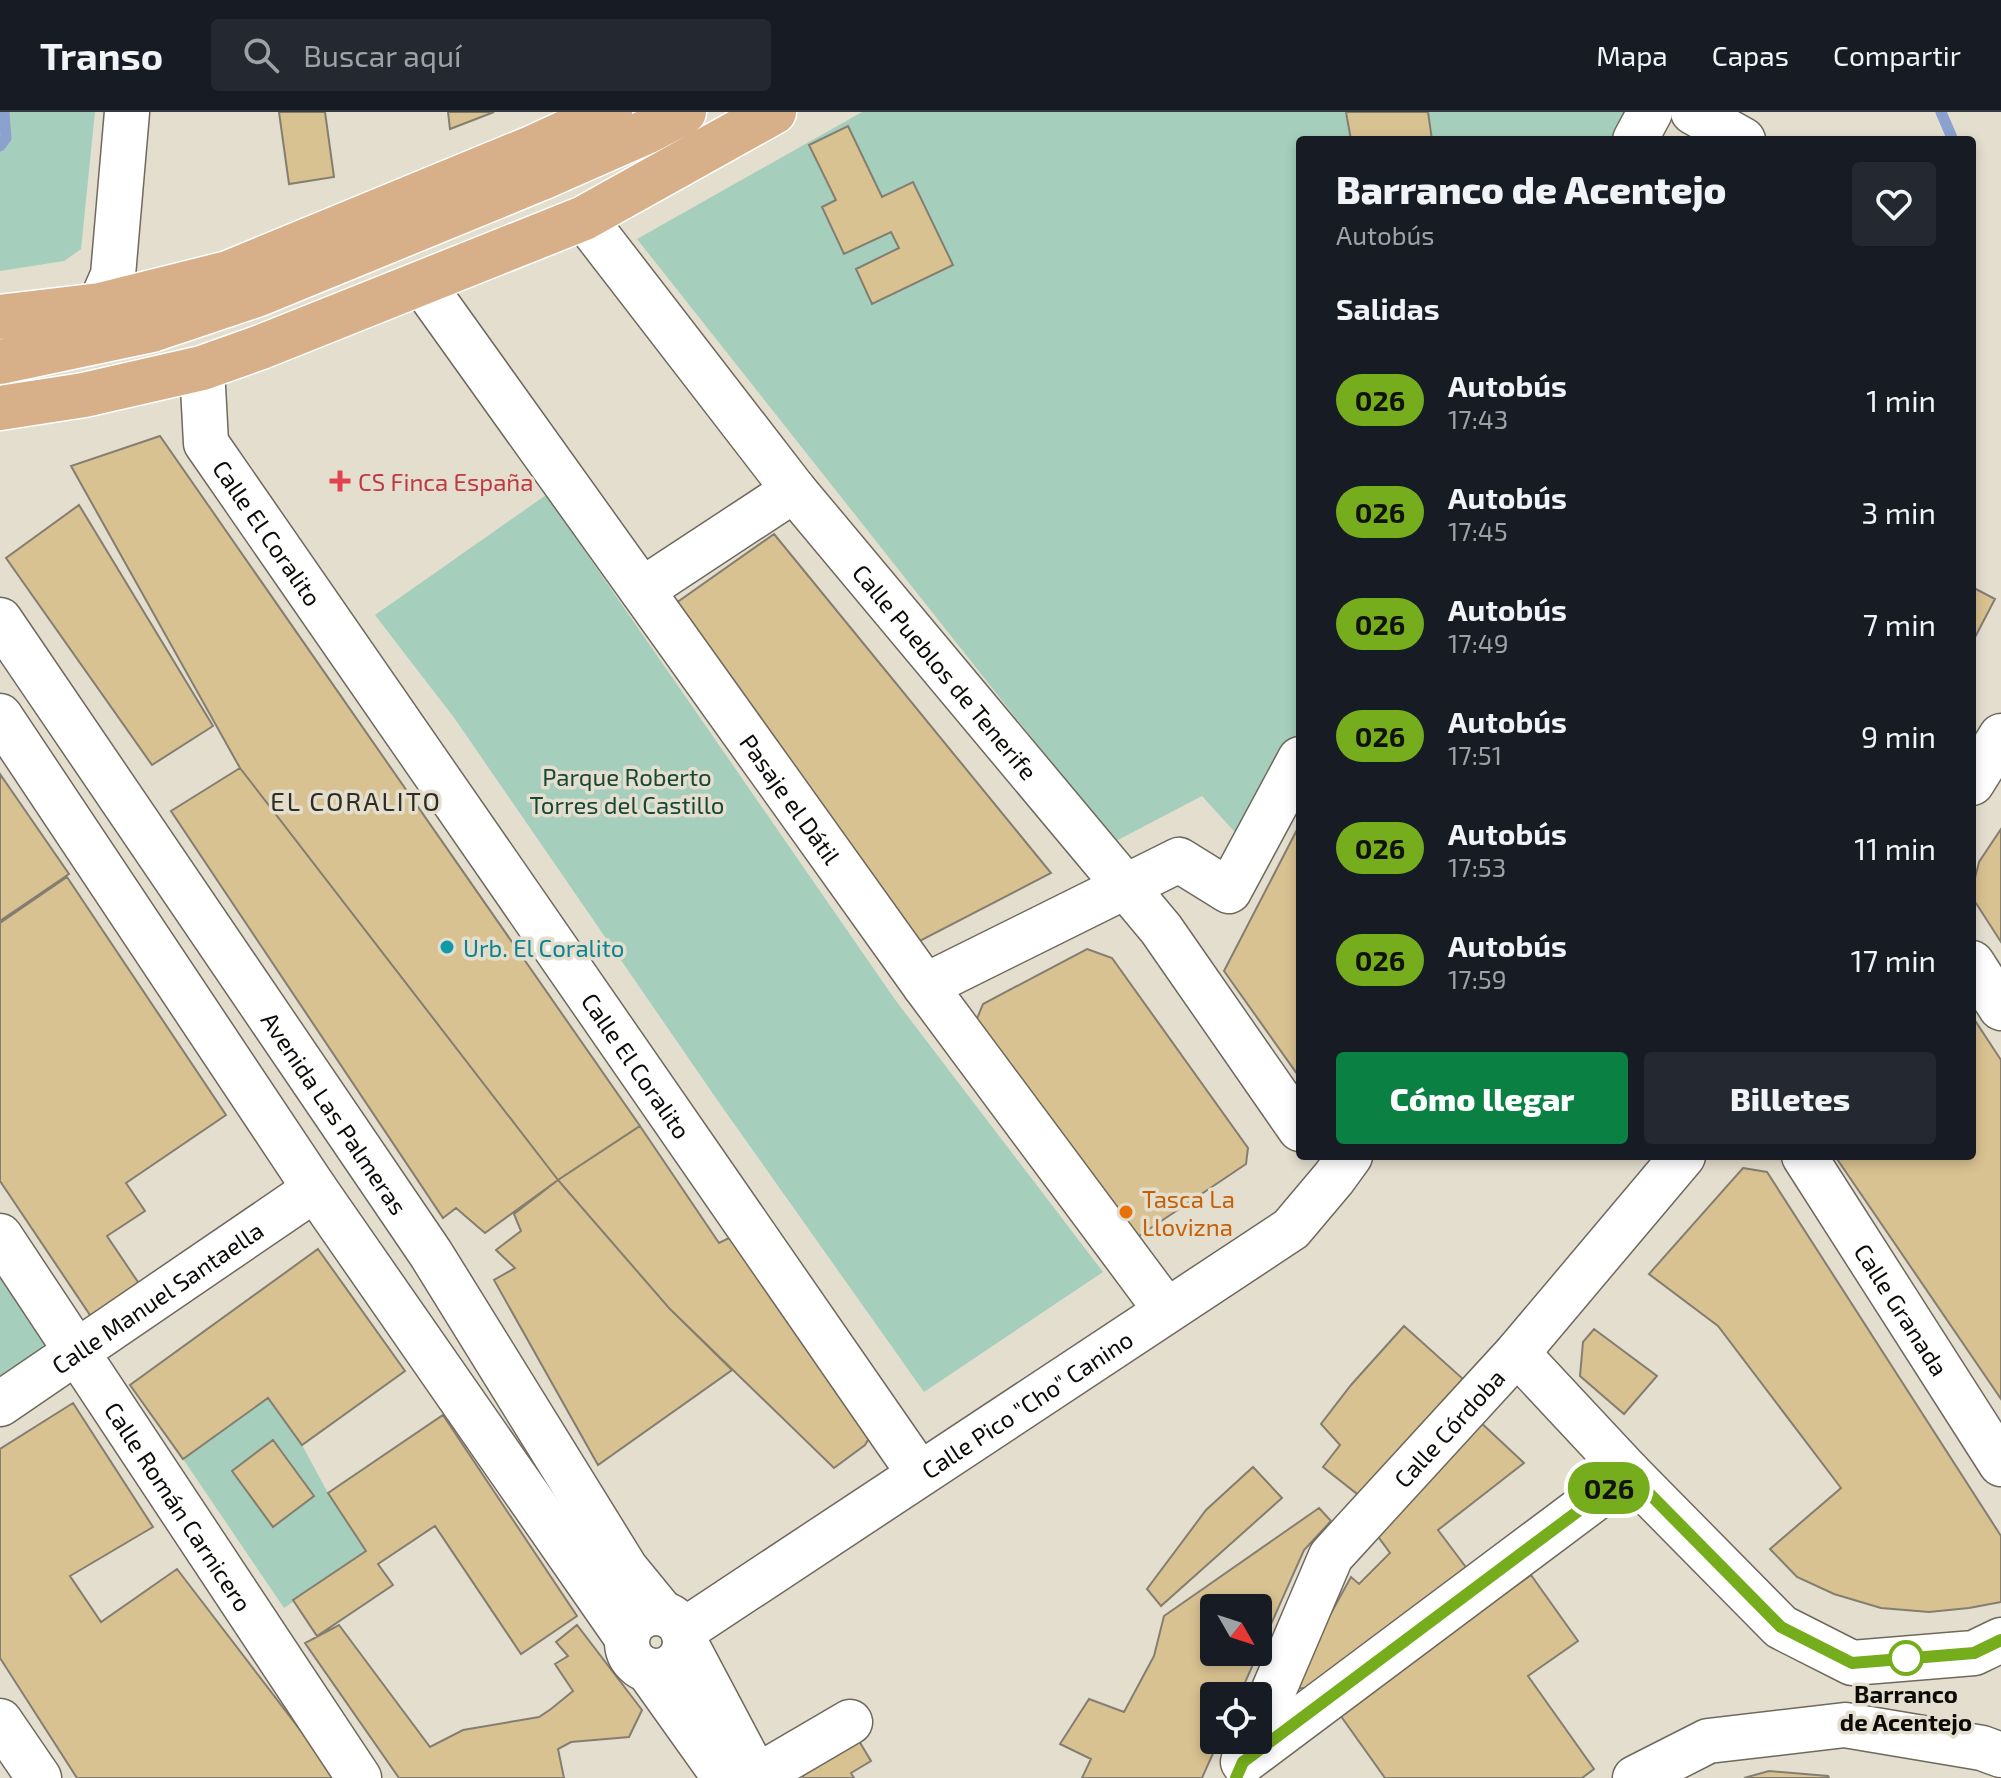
<!DOCTYPE html>
<html lang="es">
<meta charset="utf-8">
<style>
:root{--surface:#171b24;--page:#242831;--text:#f1f3f6;--muted:#9ea1a6;--line:#363941;--accent:#0b8043}
body{margin:0;font-family:"Exo 2",sans-serif;background:var(--page);color:var(--text);height:100vh;display:flex;flex-direction:column;font-size:30px;white-space:nowrap}
*{box-sizing:border-box;margin:0}
p{font-size:26px;color:var(--muted)}
.icon{flex:none;width:44px;height:44px;fill:none;stroke:currentColor;stroke-width:2;stroke-linecap:round;stroke-linejoin:round}
.map{position:relative;flex:1;overflow:hidden}
.drawer{position:absolute;left:1296px;top:24px;width:680px;height:1024px;display:flex;flex-direction:column;background:var(--surface);border-radius:8px;box-shadow:0 4px 12px #0003}
.drawer>*{flex:none}
.badge{padding:0 16px;border-radius:26px;font-size:28px;line-height:52px}
.needle{width:52px;rotate:129deg}
.buttons{position:absolute;left:1200px;top:1482px;display:grid;gap:16px}
.buttons a{display:grid;place-items:center;width:72px;height:72px;border-radius:8px;background:var(--surface);box-shadow:0 4px 12px #0003;font-size:40px}
.map>.badge{position:absolute;translate:-50% -50%;box-shadow:0 0 0 4px #fff}
h2{padding:0 40px;font-size:30px;line-height:72px}
.round{display:grid;place-items:center;flex:none;width:84px;height:84px;border-radius:8px;background:var(--page)}
.summary{display:flex;align-items:center;justify-content:space-between;height:136px;padding:0 40px}
h1{font-size:38px;font-weight:800;line-height:60px}
.cta{display:flex;gap:16px;margin-top:auto;padding:16px 40px}
.cta a{flex:1;height:92px;border-radius:8px;background:var(--accent);color:#fff;font-size:32px;font-weight:800;line-height:92px;text-align:center}
.cta a+a{background:var(--page);color:var(--text)}
ul{padding:0;list-style:none}
li{display:flex;align-items:center;gap:24px;height:112px;padding:0 40px}
li div{flex:1}
li b{display:block;font-size:30px}
li em{font-style:normal}
li .badge{min-width:88px;font-weight:700;text-align:center}
header{display:flex;align-items:center;gap:48px;box-sizing:border-box;height:112px;padding:0 40px;background:var(--surface);border-bottom:2px solid var(--line)}
header strong{font-size:38px}
nav{display:flex;gap:44px;margin-inline-start:auto;font-size:28px}
.search{width:560px;height:72px;background:var(--page);display:flex;align-items:center;gap:20px;box-sizing:border-box;padding:0 28px;border-radius:8px;color:var(--muted);font-size:30px}
.map>svg:first-child{display:block}
</style>
<header>
<strong>Transo</strong>
<div class="search"><svg class="icon" aria-label="search" viewBox="0 0 24 24"><circle cx="10" cy="10" r="6"/><path d="M15 15l6 6"/></svg>Buscar aquí</div>
<nav><a>Mapa</a><a>Capas</a><a>Compartir</a></nav>
</header>
<div class="map">
<svg width="2001" height="1666" viewBox="0 0 2001 1666">
<rect width="100%" height="100%" fill="#e4decf"/>
<!-- green -->
<path fill="#a5cfbc" d="M 0,0 L 95,0 L 81,137 L 64,149 L 0,159 Z
M 862,0 L 1626,0 L 1611,28 L 1300,28 L 1300,618 L 1242,728 L 1202,684 L 1114,730 L 637,127 Z
M 546,383 L 896,889 L 1103,1160 L 924,1280 L 720,992 L 455,607 L 375,503 Z
M 0,1166 L 47,1235 L 0,1266 Z
M 268,1286 L 302,1333 L 328,1381 L 366,1439 L 284,1496 L 183,1347 Z"/>
<g fill="none" stroke-linecap="round" stroke-linejoin="round">
<!-- stream -->
<path stroke="#8ba1ce" stroke-width="11" d="M 1941,0 L 1953,28
M 0,34 L 6,26 L 4,0"/>
</g>
<!-- building -->
<path fill="#d9c291" stroke="#847e71" stroke-width="2" fill-rule="evenodd" d="M 279,0 L 325,0 L 334,65 L 289,72 Z
M 448,0 L 494,0 L 450,17 Z
M 1346,0 L 1428,0 L 1432,28 L 1351,28 Z
M 848,14 L 882,85 L 913,70 L 953,153 L 872,192 L 856,157 L 899,136 L 891,120 L 844,142 L 822,95 L 836,88 L 809,33 Z
M 160,324 L 640,1014 L 558,1068 L 240,656 L 71,354 Z
M 79,393 L 213,614 L 152,653 L 6,446 Z
M 774,422 L 1051,761 L 912,833 L 669,496 Z
M 1972,475 L 1995,487 L 1972,531 Z
M 240,656 L 558,1068 L 485,1121 L 456,1096 L 443,1106 L 171,699 Z
M 0,662 L 69,762 L 0,809 Z
M 1300,712 L 1300,966 L 1224,859 Z
M 2001,717 L 2001,830 L 1972,785 L 1972,778 L 1979,750 Z
M 67,765 L 226,1003 L 126,1071 L 145,1099 L 107,1124 L 140,1173 L 92,1206 L 0,1069 L 0,811 Z
M 1087,837 L 1112,846 L 1248,1036 L 1246,1052 L 1139,1124 L 1117,1121 L 974,914 L 983,892 Z
M 1972,904 L 2001,948 L 2001,1287 L 1835,1044 L 1972,1044 Z
M 640,1014 L 719,1131 L 729,1126 L 876,1314 L 865,1333 L 834,1356 L 669,1196 L 558,1068 Z
M 1743,1056 L 1767,1060 L 2001,1424 L 2001,1490 L 1969,1496 L 1929,1500 L 1881,1496 L 1834,1482 L 1797,1465 L 1770,1437 L 1841,1376 L 1718,1214 L 1649,1162 Z
M 558,1068 L 669,1196 L 732,1258 L 598,1353 L 494,1168 L 515,1156 L 496,1138 L 521,1119 L 514,1102 Z
M 318,1137 L 405,1259 L 302,1333 L 268,1286 L 183,1347 L 130,1273 Z
M 1404,1214 L 1463,1267 L 1366,1389 L 1323,1355 L 1340,1333 L 1321,1312 L 1351,1273 Z
M 1594,1217 L 1657,1264 L 1624,1302 L 1580,1264 L 1583,1230 Z
M 73,1291 L 153,1415 L 70,1464 L 101,1510 L 177,1457 L 337,1666 L 77,1666 L 0,1546 L 0,1337 Z
M 443,1303 L 577,1504 L 521,1542 L 435,1414 L 378,1452 L 393,1473 L 317,1524 L 293,1488 L 366,1439 L 328,1381 Z
M 1477,1307 L 1524,1351 L 1438,1418 L 1468,1458 L 1305,1576 L 1289,1577 L 1351,1465 L 1359,1472 L 1390,1441 L 1374,1419 Z
M 273,1328 L 314,1384 L 273,1415 L 232,1359 Z
M 1253,1355 L 1282,1386 L 1161,1494 L 1147,1477 L 1206,1398 Z
M 1319,1396 L 1331,1409 L 1304,1438 L 1239,1584 L 1214,1584 L 1214,1628 L 1219,1628 L 1202,1666 L 1082,1666 L 1091,1647 L 1060,1632 L 1089,1587 L 1124,1600 L 1154,1544 L 1164,1504 ZM 1214,1496 L 1258,1496 L 1258,1540 L 1214,1540 Z
M 1531,1463 L 1578,1529 L 1528,1564 L 1594,1657 L 1582,1666 L 1385,1666 L 1338,1600 Z
M 339,1513 L 430,1635 L 463,1618 L 539,1605 L 551,1597 L 573,1579 L 555,1552 L 568,1544 L 556,1530 L 577,1513 L 642,1598 L 629,1625 L 571,1630 L 558,1637 L 564,1666 L 399,1666 L 305,1531 Z
M 856,1624 L 871,1649 L 851,1661 L 854,1666 L 804,1666 L 799,1659 Z
M 1769,1659 L 1828,1664 L 1829,1666 L 1744,1666 Z"/>
<g fill="none" stroke-linecap="round" stroke-linejoin="round">
<!-- minor casing -->
<g stroke="#6f695d" stroke-width="47">
<g id="minor">
<path d="M 1693,0 L 1743,28"/>
<path d="M 1635,28 L 1650,0"/>
<path id="s1" d="M 584,106 L 794,378 L 1161,817 L 1300,1017"/>
<path id="s2" d="M 422,171 L 925,874 L 1166,1198"/>
<path d="M 100,193 L 113,163 L 127,0"/>
<path id="s3" d="M 202,256 L 206,331 L 919,1361"/>
<path d="M 642,478 L 794,378"/>
<path id="s4" d="M 0,508 L 431,1142 L 626,1457 L 662,1501"/>
<path d="M 0,604 L 315,1077 L 627,1526"/>
<path d="M 1972,671 L 2001,624"/>
<path d="M 1972,851 L 2001,896"/>
<path d="M 925,874 L 1179,748 L 1229,779 L 1300,647"/>
<path id="s5" d="M 1804,1044 L 2001,1352"/>
<path id="s6" d="M 0,1124 L 359,1666"/>
<path d="M 1517,1241 L 1629,1361 L 1781,1515 L 1852,1551 L 1974,1541 L 2001,1528"/>
<path id="s7" d="M 0,1292 L 315,1077"/>
<circle cx="656" cy="1530" r="29"/>
<path id="s8" d="M 683,1519 L 1291,1117 L 1334,1066 L 1350,1044"/>
<path d="M 685,1530 L 757,1666"/>
<path d="M 648,1558 L 725,1666"/>
<path d="M 0,1609 L 39,1666"/>
<path id="s9" d="M 1258,1615 L 1331,1444 L 1517,1241 L 1683,1044"/>
<path d="M 1243,1650 L 1629,1361"/>
<path d="M 756,1665 L 850,1610"/>
<path d="M 1635,1666 L 1708,1629 L 1845,1613 L 1982,1636 L 2001,1643"/>
</g>
</g>
<!-- major casing -->
<g stroke="#fff" stroke-width="47">
<path id="major" d="M 0,205 L 100,193 L 228,161 L 534,35 L 610,0
M 0,250 L 152,218 L 259,182 L 539,67 L 648,19 L 684,0
M 0,296 L 84,283 L 202,256 L 261,235 L 584,106 L 774,0"/>
</g>
<!-- minor -->
<use href="#minor" stroke="#fff" stroke-width="44"/>
<!-- major -->
<use href="#major" stroke="#d7af89" stroke-width="44"/>
</g>
<g fill="none" stroke-linecap="round" stroke-linejoin="round">
<!-- line casing -->
<g stroke="#fff" stroke-width="18">
<path id="line" d="M 1236,1666 L 1243,1650 L 1629,1361 L 1781,1515 L 1852,1551 L 1974,1541 L 2001,1528"/>
</g>
<!-- line -->
<use href="#line" stroke="#75ad1c" stroke-width="12"/>
</g>
<!-- markers -->
<path fill="#e0444e" stroke="#e4decf" stroke-width="3" d="M336 357h8v8h8v8h-8v8h-8v-8h-8v-8h8z"/>
<circle fill="#0f9aa8" stroke="#e4decf" stroke-width="3" cx="447" cy="835" r="8"/>
<circle fill="#e8710a" stroke="#e4decf" stroke-width="3" cx="1126" cy="1100" r="8"/>
<circle fill="#fff" stroke="#75ad1c" stroke-width="4" cx="1906" cy="1546" r="16"/>
<g text-anchor="middle" dominant-baseline="central" stroke-width="7" stroke-linejoin="round" paint-order="stroke">
<!-- health labels -->
<g font-size="24" fill="#be3a42" stroke="#e4decf" text-anchor="start">
<text x="358" y="369">CS Finca España</text>
</g>
<!-- street labels -->
<g font-size="24" fill="#0d0b07" stroke="#e4decf">
<text stroke="none"><textPath href="#s3" startOffset="184">Calle El Coralito</textPath></text>
<text stroke="none"><textPath href="#s1" startOffset="580">Calle Pueblos de Tenerife</textPath></text>
<text stroke="none"><textPath href="#s2" startOffset="634">Pasaje el Dátil</textPath></text>
<text stroke="none"><textPath href="#s3" startOffset="832">Calle El Coralito</textPath></text>
<text stroke="none"><textPath href="#s4" startOffset="596">Avenida Las Palmeras</textPath></text>
<text stroke="none"><textPath href="#s7" startOffset="190">Calle Manuel Santaella</textPath></text>
<text stroke="none"><textPath href="#s5" startOffset="182">Calle Granada</textPath></text>
<text stroke="none"><textPath href="#s8" startOffset="412">Calle Pico "Cho" Canino</textPath></text>
<text stroke="none"><textPath href="#s9" startOffset="360">Calle Córdoba</textPath></text>
<text stroke="none"><textPath href="#s6" startOffset="324">Calle Román Carnicero</textPath></text>
</g>
<!-- park labels -->
<g font-size="24" fill="#194735" stroke="#e4decf">
<text x="627" y="664">Parque Roberto<tspan x="627" dy="28">Torres del Castillo</tspan></text>
</g>
<!-- culture labels -->
<g font-size="24" fill="#0d838f" stroke="#e4decf" text-anchor="start">
<text x="463" y="835">Urb. El Coralito</text>
</g>
<!-- food labels -->
<g font-size="24" fill="#c56008" stroke="#e4decf" text-anchor="start">
<text x="1142" y="1086">Tasca La<tspan x="1142" dy="28">Llovizna</tspan></text>
</g>
<!-- stop labels -->
<g font-size="24" font-weight="bold" fill="#0d0b07" stroke="#e4decf">
<text x="1906" y="1581">Barranco<tspan x="1906" dy="28">de Acentejo</tspan></text>
</g>
<!-- neighbourhood labels -->
<g font-size="26" letter-spacing="2" fill="#312c21" stroke="#e4decf">
<text x="356" y="688">EL CORALITO</text>
</g>
</g>
</svg>
<div class="buttons">
<a><svg class="needle" viewBox="-14 -14 28 28"><path d="M0-13l5 13h-10z" fill="#e53935"/><path d="M0 13l5-13h-10z" fill="#9ea1a6"/></svg></a>
<a><svg class="icon" aria-label="locate" viewBox="0 0 24 24"><circle cx="12" cy="12" r="6"/><path d="M12 2v4M12 18v4M2 12h4M18 12h4"/></svg></a>
</div>
<b class="badge" style="left:1609px;top:1376px;background:#75ad1c;color:#111">026</b>
<section class="drawer">
<div class="summary"><div><h1>Barranco de Acentejo</h1><p>Autobús</p></div><a class="round"><svg class="icon" aria-label="heart" viewBox="0 0 24 24"><path d="M12 20l-8-8c-3-5 5-10 8-4 3-6 11-1 8 4z"/></svg></a></div>
<h2>Salidas</h2>
<ul>
<li><span class="badge" style="background:#75ad1c;color:#111">026</span><div><b>Autobús</b><p>17:43</p></div><em>1 min</em></li>
<li><span class="badge" style="background:#75ad1c;color:#111">026</span><div><b>Autobús</b><p>17:45</p></div><em>3 min</em></li>
<li><span class="badge" style="background:#75ad1c;color:#111">026</span><div><b>Autobús</b><p>17:49</p></div><em>7 min</em></li>
<li><span class="badge" style="background:#75ad1c;color:#111">026</span><div><b>Autobús</b><p>17:51</p></div><em>9 min</em></li>
<li><span class="badge" style="background:#75ad1c;color:#111">026</span><div><b>Autobús</b><p>17:53</p></div><em>11 min</em></li>
<li><span class="badge" style="background:#75ad1c;color:#111">026</span><div><b>Autobús</b><p>17:59</p></div><em>17 min</em></li>
</ul>
<div class="cta"><a>Cómo llegar</a><a>Billetes</a></div>
</section>
</div>
